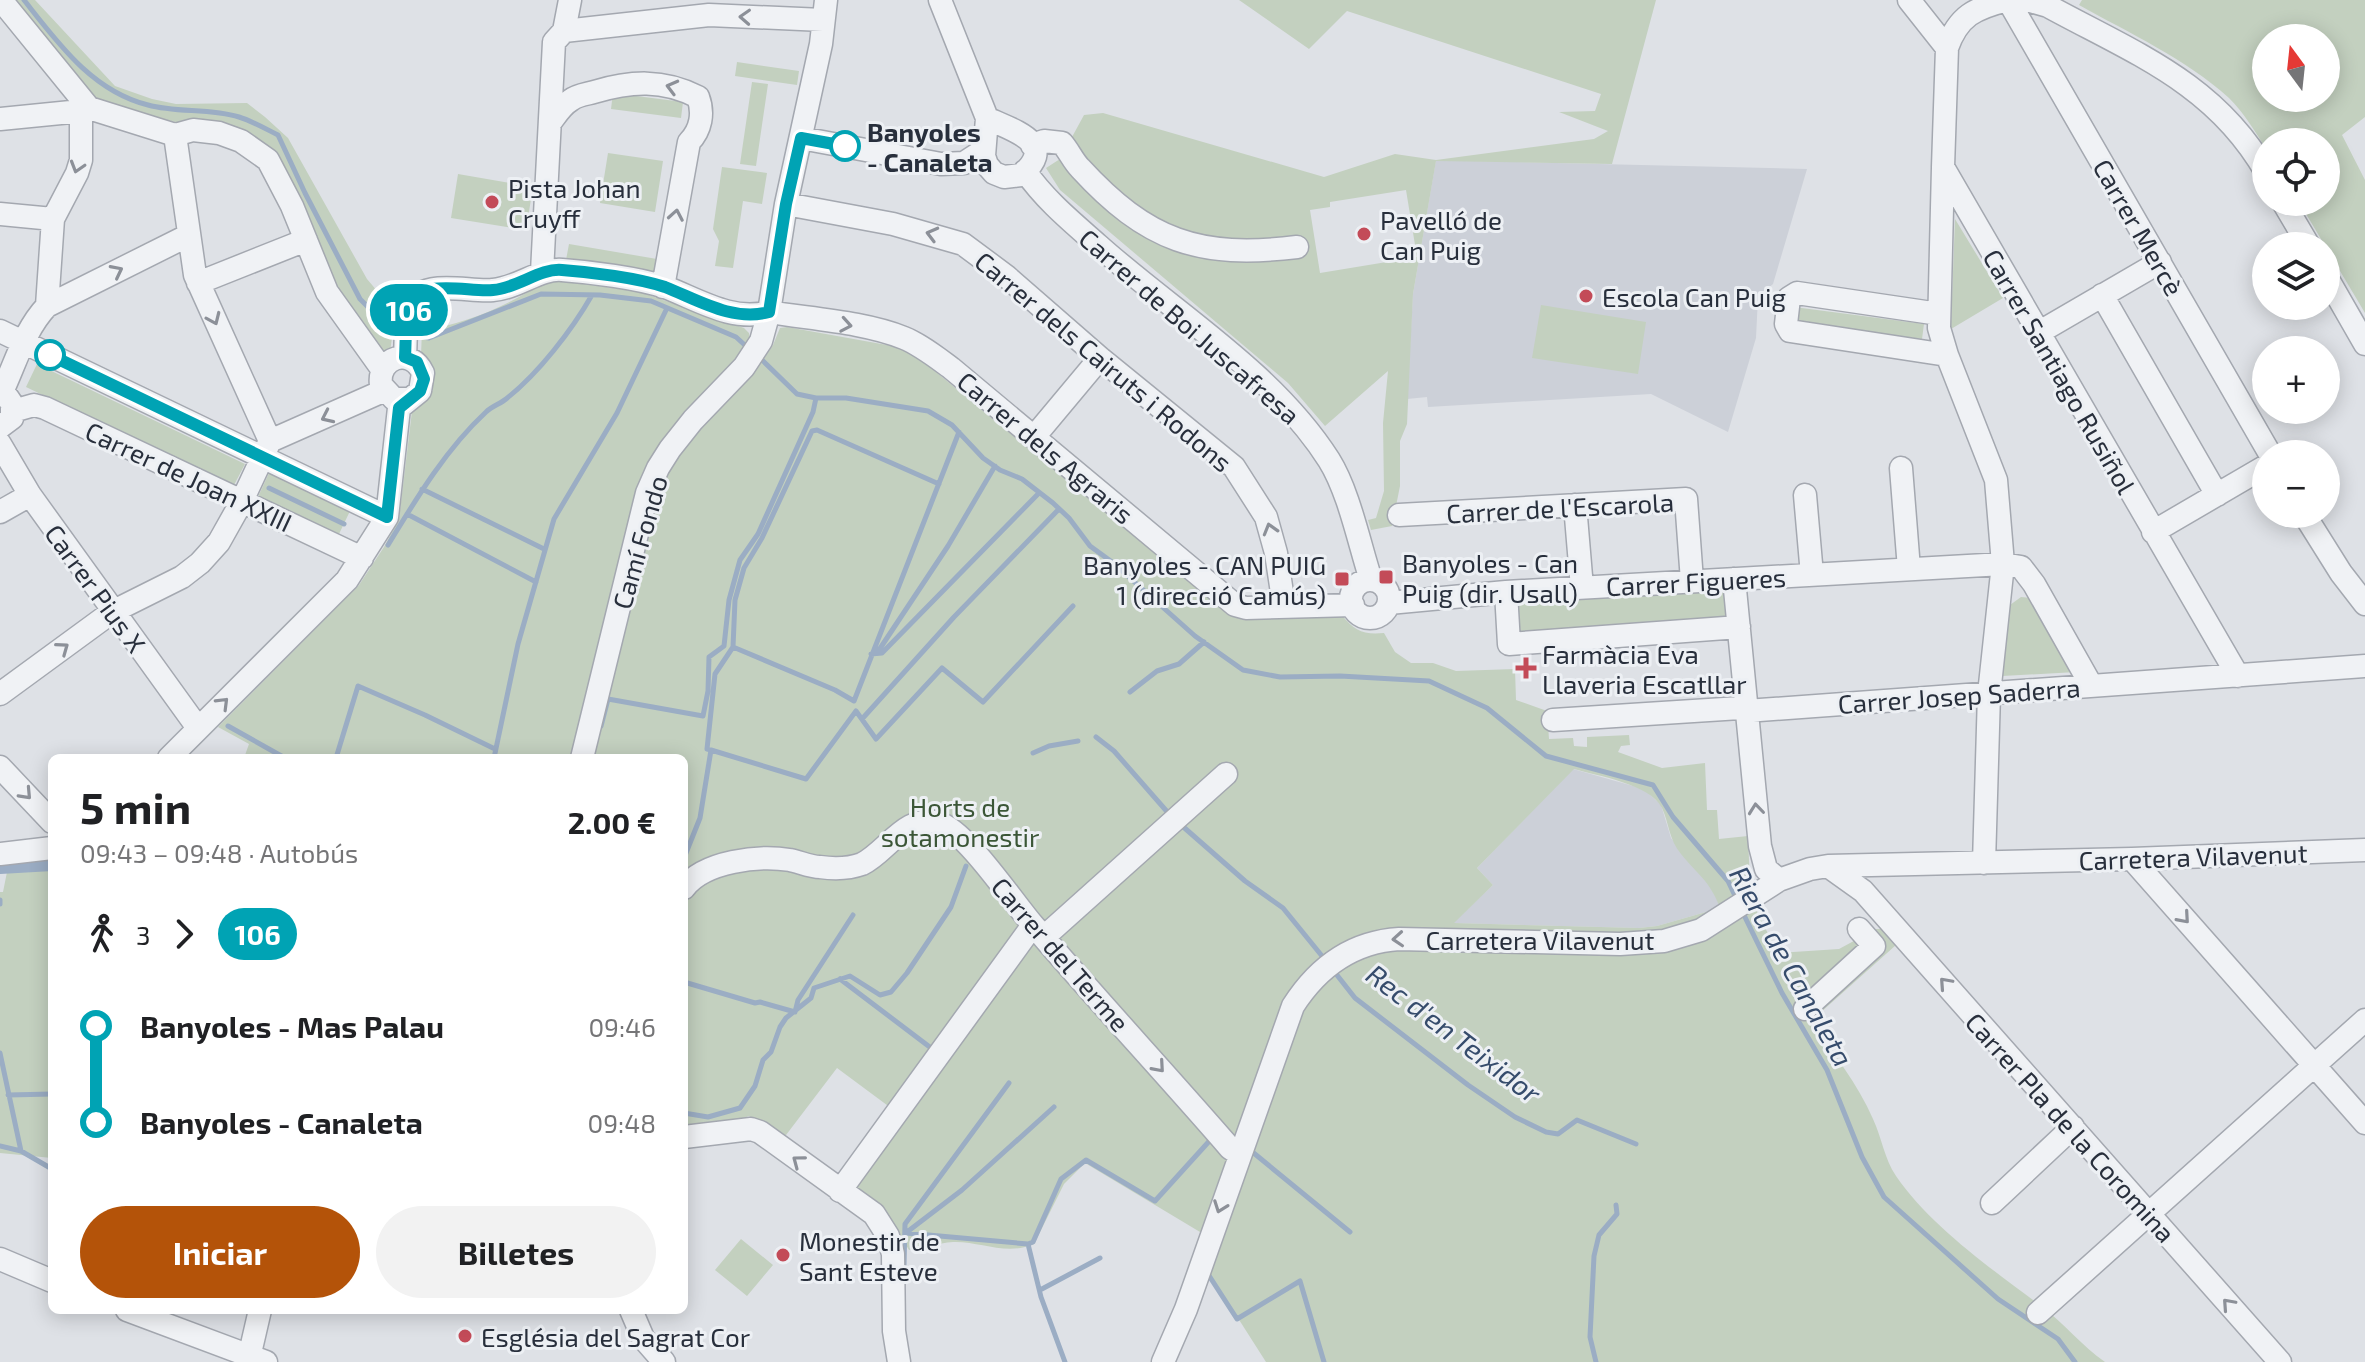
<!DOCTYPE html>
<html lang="es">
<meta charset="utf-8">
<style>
:root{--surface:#fff;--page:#f2f2f2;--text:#202124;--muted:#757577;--accent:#b45309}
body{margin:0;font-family:"Exo 2",sans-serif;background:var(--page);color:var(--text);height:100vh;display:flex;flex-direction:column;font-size:30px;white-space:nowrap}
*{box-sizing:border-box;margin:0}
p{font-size:26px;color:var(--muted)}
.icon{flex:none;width:44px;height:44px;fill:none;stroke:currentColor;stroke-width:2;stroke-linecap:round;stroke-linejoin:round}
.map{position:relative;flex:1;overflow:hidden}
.side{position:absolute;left:48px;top:754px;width:640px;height:560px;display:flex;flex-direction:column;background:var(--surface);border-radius:12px;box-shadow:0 4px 20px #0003}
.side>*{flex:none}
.badge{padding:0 16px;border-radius:26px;font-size:28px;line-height:52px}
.needle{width:52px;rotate:345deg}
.controls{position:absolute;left:2252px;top:24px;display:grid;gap:16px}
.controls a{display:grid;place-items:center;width:88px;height:88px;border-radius:50%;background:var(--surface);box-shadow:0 4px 20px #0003;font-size:40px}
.map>.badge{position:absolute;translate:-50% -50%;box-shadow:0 0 0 4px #fff}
.legs{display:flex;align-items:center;gap:12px;height:88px;padding:0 32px;font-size:26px}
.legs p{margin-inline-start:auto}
.head{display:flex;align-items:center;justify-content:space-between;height:136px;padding:0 32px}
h1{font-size:44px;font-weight:700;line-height:60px}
.action{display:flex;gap:16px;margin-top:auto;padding:16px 32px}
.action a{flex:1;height:92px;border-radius:48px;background:var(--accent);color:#fff;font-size:32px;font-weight:700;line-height:92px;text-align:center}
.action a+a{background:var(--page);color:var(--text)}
ul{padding:0 32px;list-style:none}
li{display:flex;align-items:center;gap:28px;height:96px;font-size:30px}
li i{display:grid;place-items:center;width:12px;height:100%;margin:0 10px;background:currentColor}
li i::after{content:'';width:20px;height:20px;margin:-10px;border:6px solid;border-radius:50%;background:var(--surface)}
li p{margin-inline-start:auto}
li:first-child i{background:linear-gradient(#0000 50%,currentColor 0)}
li:last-child i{background:linear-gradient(currentColor 50%,#0000 0)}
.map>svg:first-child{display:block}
</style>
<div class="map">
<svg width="2365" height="1362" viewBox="0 0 2365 1362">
<rect width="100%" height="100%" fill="#dee1e6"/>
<!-- built -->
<path fill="#ccd0d8" d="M 1436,160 L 1807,169 L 1773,284 L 1758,297 L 1756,338 L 1728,432 L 1651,394 L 1428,407 L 1427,397 L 1407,399 L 1413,294 Z
M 1573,769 L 1644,789 L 1661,805 L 1671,838 L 1713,888 L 1720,908 L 1657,926 L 1639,928 L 1453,923 L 1493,885 L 1477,868 Z"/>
<!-- green -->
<path fill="#c3d0bf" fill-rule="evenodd" d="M 10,0 L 35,0 L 115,86 L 152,99 L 176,104 L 247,103 L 265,117 L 288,138 L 367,279 L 389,305 L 396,309 L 390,352 L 381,352 L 332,289 L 275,160 L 251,134 L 222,124 L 175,122 L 98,101 Z
M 1239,0 L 1656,0 L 1612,164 L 1436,161 L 1413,294 L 1407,424 L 1400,441 L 1400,486 L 1392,526 L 1371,530 L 1368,520 L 1376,518 L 1384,491 L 1383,423 L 1388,371 L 1325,426 L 1288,383 L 1060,190 L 1046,168 L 1060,159 L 1084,115 L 1103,113 L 1324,177 L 1395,154 L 1436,160 L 1594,139 L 1608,131 L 1559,112 L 1595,111 L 1601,94 L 1347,11 L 1309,49 ZM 1406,190 L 1417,257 L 1320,273 L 1310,210 L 1330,207 L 1330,202 Z
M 2082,0 L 2365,0 L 2365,117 L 2342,135 L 2365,180 L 2365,313 L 2299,202 L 2326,202 L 2326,142 L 2266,142 L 2266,149 C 2255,131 2244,113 2229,98 C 2186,59 2129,33 2079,5 ZM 2266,38 L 2326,38 L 2326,98 L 2266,98 Z
M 737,62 L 799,71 L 797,85 L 735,76 Z
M 752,82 L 768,84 L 756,166 L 740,164 Z
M 613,93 L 683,102 L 681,118 L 611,109 Z
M 608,153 L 663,161 L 655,212 L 600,203 Z
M 722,167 L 767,173 L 762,204 L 743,201 L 733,268 L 715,266 L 719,241 L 713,229 Z
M 458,174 L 533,187 L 526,230 L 451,218 Z
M 1955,219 L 2003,298 L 1951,329 L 1951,326 Z
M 569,244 L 657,259 L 654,275 L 566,260 Z
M 551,279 L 640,292 L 744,328 L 749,333 L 750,342 L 739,355 L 757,369 L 773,345 L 780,328 L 787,327 L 898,347 L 924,362 L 1231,616 L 1244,620 L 1342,615 C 1354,631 1364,635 1384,633 L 1395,652 L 1411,663 L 1433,663 L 1456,671 L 1515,669 L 1516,700 L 1547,711 L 1549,739 L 1573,738 L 1574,746 L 1587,747 L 1587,737 L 1629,735 L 1630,745 L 1621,746 L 1618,752 L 1662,768 L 1705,763 L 1707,810 L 1717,810 L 1719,839 L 1748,836 L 1750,884 L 1731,923 L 1756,910 L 1778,953 L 1839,949 L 1876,929 L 1881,929 L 1896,945 L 1811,1021 C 1833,1053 1858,1084 1873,1119 C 1882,1138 1884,1158 1896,1176 C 1931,1227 1992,1269 2041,1306 C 2064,1323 2082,1346 2105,1362 L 1266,1362 L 1206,1268 L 1200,1232 L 1085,1163 L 1064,1184 L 1034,1244 C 1006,1256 980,1241 953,1242 C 938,1243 923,1248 909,1250 L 889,1217 L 847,1186 L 899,1114 L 837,1068 L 783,1139 L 749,1116 L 732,1122 L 684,1130 L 684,758 L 244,758 L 249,744 L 218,727 L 359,585 L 384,547 L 399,519 L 412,411 L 433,390 L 433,375 L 421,355 L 422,330 C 469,324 511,303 551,279 ZM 1574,769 C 1598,776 1650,784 1662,808 C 1669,823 1669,840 1681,854 C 1698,875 1710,881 1720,908 L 1657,926 L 1639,928 L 1454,923 L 1493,885 L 1477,868 Z
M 1541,305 L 1646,322 L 1638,374 L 1532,358 Z
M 1794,307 L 1924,324 L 1922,339 L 1792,322 Z
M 37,364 L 245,464 L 233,487 L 26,387 Z
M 269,473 L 350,511 L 339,534 L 258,497 Z
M 1726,589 L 1728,623 L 1519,637 L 1517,602 Z
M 2021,597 L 2031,598 L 2076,672 L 2002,676 L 2010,605 Z
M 52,859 L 52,1158 L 0,1153 L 0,892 L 3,892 L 9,862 Z
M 741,1239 L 773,1265 L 747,1296 L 715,1270 Z"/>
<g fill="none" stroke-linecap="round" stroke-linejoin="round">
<!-- stream -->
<path stroke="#9badc4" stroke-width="5" d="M 24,0 C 58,43 92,91 148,105 C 177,113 210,108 239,117 C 252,121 266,129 278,135 L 305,193 L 360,299 L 394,333 L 400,334
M 410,335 L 429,338 L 541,294 L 600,295 L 651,301 L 736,337 L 748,348
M 759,357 L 797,394 L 816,398 L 846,398 L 928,411 L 952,425 L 983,458 L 1000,470 L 1022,479 L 1053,503 L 1069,518 L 1090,546 L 1112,562 L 1195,636 L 1243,670 L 1280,677 L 1340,676 L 1429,681 L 1487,708 L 1546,756 L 1653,785 L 1673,817 L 1728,881 L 1737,900
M 269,488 L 344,524
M 422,489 L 544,549
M 407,514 L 536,582
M 388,545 C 416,499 446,449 486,412 C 492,406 500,404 506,399 C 538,374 572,330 592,295
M 733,647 L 835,690 L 854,701 L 959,432
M 877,653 L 948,546 L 995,466
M 871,654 L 882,653 L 1039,493
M 1130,692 L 1157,671 L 1179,664 L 1204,642
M 862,719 L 954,617 L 1059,509
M 228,726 L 285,758
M 601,726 L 608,699 L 703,716 L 708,691 L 709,657 L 724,646 L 729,600 L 740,560 L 758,534 L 813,412 L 816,398
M 1096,737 L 1114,751 L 1170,815
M 711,750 L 707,749 L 715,674 L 733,647 L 735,600 L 744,568 L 762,538 L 812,431 L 817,430 L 939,484
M 1033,753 L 1049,746 L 1078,741
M 336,758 L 358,686 L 425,715 L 495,749
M 494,758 L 518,644 L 554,519 L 617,413 L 667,308
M 1180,824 L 1245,881 L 1283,908 L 1322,956
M 684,858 L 700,818 L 711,750 L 806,779 L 856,711 L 876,739 L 942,668 L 983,702 L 1073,606
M 0,904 L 0,900
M 1741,909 L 1782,993 L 1827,1070 L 1862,1157 L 1884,1197 L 1998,1299 L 2058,1339 L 2075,1362
M 684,913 L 685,912
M 1333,970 L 1355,998 L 1468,1085 L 1515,1117 L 1546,1132 L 1558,1134 L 1577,1120 L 1636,1144
M 840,979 L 935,1051
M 684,982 L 755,1003 L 760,1002 L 795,1012 L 798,1000 L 853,915
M 0,1053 L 21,1151
M 8,1095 L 52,1094
M 684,1113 L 708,1117 L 740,1108 L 755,1086 L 763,1060 L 771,1052 L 780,1027 L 786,1018 L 811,998 L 814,988 L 850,976 L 880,995 L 891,992 L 907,973 L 951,907 L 966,866
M 0,1146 L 21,1151 L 52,1169
M 1250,1150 L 1350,1232
M 907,1232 L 962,1190 L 1054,1107
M 906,1233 L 1028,1244 L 1033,1242 L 1061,1179 L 1086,1160 L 1155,1201 L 1213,1137
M 1028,1244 L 1041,1297 L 1065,1362
M 904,1266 L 905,1224 L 1009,1083
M 1206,1271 L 1237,1319 L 1300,1281 L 1324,1362
M 1040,1290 L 1100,1258
M 1596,1362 L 1590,1337 L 1594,1256 L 1599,1235 L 1617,1214 L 1616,1205"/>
<!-- canal -->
<path stroke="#9badc4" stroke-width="16" d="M 0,866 L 52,863"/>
<!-- minor casing -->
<g stroke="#a4a8b0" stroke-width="25">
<path id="minor" d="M 1,0 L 89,108 L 175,135 L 193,130 L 219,133 L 241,141 L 268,160 L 292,206 L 327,292 L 382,369
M 940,0 L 987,118 L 984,156 L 987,165 L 994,173 L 1004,177 L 1021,175 C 1061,142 1008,129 987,118
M 1909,0 L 1947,48
M 2007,0 C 1975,8 1958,16 1947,48 L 1943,167 L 2238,676
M 2008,0 L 2270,454
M 2027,0 L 2048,6 C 2134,53 2215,83 2266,172
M 564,31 L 709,15 L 823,20
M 564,31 L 570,0
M 0,119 L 81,111 L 89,108
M 550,123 C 556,115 562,105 571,100 C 577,95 587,94 594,92 C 631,81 663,79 698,97 C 704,113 701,130 689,142 L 663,287
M 175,135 L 195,275 L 270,441
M 801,138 L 941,164 L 964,163 L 984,150
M 1032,145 L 1044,141 L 1062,143 C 1069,151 1073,161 1080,168 C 1147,241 1199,259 1297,247
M 1943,168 L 1939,328 L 1947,355 L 1996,480 L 2003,564 L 1989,694 L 1984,863
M 1025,171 C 1045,200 1072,222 1098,245 C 1174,313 1273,372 1329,460 C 1349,492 1359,543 1371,580
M 2283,202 L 2309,246
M 786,204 L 893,224 L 963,244 L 1006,276 L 1100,358 L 1234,467 L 1266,517 L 1276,553 L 1284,606
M 0,214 L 53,219
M 542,272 L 554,42 L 564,31
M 2326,276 L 2365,344
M 198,283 L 306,240
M 2102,295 L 2217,495
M 47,306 L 53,219 L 77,173 L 81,160 L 81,111
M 1939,314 L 1797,293 L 1789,298 L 1786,324 L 1790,331 L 1947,355
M 0,331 L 387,517
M 2038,333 L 2160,262
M 405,357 C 406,341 405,323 409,308 C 419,276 469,293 493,290 C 518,288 540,268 562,270 C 590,272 638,278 665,287 C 699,300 732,322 769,312 C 811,319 865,322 904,338 C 921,345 936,357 951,368 L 1235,605 L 1246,608 L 1353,605
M 1,394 C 15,365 24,330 47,306 L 189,235
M 399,408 L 420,391 L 423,373 C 411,346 377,357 381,385 L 394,399 L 410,399
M 13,411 L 34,405 L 45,408 L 362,558
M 0,427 L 12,418 L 12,404 L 8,398
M 1034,437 L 1100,358
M 270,441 L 383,391
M 0,444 L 30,495 L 198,728
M 1901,468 L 1909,569
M 1805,495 L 1812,575
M 1575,505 L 1582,588
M 0,512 L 30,495
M 2304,514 L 2341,573 L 2365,604
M 1399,515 L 1686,499 L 1692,581
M 2153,532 L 2266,466
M 1734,579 L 1760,846 L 1766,869 L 1779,880
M1351 599a19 19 0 1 1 38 0a19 19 0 1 1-38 0Z
M 1506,592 L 1509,644 L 1739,627
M 1389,603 L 1506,592 L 2003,564 L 2021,567 L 2034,584 L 2091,685
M 0,694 L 112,612 L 182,577 L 200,563 L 219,542 L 242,501 L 270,441
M 1553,720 L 1740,708 L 1746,711 L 2365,666
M 169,758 L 347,580 L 387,517 L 399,408
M 582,758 L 647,493 L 658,468 L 670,449 L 693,420 L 744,367 L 761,341 L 769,312 L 786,204 L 821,44 L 826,0
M 0,767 L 52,822
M 0,854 L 52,848
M 2132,859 L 2365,1123
M 1828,866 L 1863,891 L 2280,1362
M 684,888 C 704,861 759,855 790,860 C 800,862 810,867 820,867 C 834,869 848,869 862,864 C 887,852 906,813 939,823 C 965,830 1013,902 1033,925 C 1097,1000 1165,1073 1230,1148 L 1239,1154
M 1044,937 L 1226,774
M 1805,1009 L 1874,946 L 1859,929
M 684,1137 L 751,1129 L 760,1132 L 874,1214 L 888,1236 L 893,1254 L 894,1331 L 899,1362
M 840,1191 L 1033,925
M 1992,1203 L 2073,1127
M 0,1259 L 52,1281
M 127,1310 L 266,1362
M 631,1310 L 643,1338 L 664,1362
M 2038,1313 L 2365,1020
M 248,1362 L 260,1310
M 1163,1362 L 1186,1309 L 1293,1006 C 1318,967 1352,942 1399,939 L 1620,944 L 1664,941 L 1701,930 L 1779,880 L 1810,869 L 1828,866 L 2132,859 L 2365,850"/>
</g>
<!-- minor -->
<use href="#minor" stroke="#f0f2f5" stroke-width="22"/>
</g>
<!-- one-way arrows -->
<defs><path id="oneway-chevron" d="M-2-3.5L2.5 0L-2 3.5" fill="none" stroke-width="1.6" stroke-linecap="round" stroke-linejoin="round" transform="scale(2)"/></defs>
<g stroke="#8c9098">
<use href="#oneway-chevron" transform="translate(745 17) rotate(-177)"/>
<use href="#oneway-chevron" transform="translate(672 87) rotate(-165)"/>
<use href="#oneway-chevron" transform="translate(77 167) rotate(107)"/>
<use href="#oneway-chevron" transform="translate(676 215) rotate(-80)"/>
<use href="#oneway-chevron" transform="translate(932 234) rotate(-165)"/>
<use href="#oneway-chevron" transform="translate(117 271) rotate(-27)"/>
<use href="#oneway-chevron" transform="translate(214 319) rotate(66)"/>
<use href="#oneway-chevron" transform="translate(846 325) rotate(10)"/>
<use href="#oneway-chevron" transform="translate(327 417) rotate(155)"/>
<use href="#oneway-chevron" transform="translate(1270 529) rotate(-106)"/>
<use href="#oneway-chevron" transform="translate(63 648) rotate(-36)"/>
<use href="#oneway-chevron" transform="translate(223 703) rotate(-45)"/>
<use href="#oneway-chevron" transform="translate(26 794) rotate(47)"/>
<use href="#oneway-chevron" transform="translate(1756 809) rotate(-96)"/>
<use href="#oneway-chevron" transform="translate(2184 918) rotate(49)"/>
<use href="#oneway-chevron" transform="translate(1398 939) rotate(176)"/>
<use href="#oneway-chevron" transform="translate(1945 983) rotate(-132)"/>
<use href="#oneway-chevron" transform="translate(1159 1067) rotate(49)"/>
<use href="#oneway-chevron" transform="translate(798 1161) rotate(-143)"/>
<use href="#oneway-chevron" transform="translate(1220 1207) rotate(110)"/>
<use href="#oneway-chevron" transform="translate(2228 1304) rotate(-132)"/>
</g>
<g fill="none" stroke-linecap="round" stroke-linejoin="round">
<!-- line-1 casing -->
<g stroke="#fff" stroke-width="18">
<path id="line-1" d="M 50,355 L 387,517 L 399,408 L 420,391 L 424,379 L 417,362 L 405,357 C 406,341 405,323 409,308 C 418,276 469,293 493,290 C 518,288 540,268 562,270 C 591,272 638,278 665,287 C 698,300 733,322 769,312 L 786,204 L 801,138 L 845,146"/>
</g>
<!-- line-1 -->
<use href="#line-1" stroke="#00a3b4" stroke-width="12"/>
</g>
<!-- markers -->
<g fill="#fff" stroke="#00a3b4" stroke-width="4">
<circle cx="845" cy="146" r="14"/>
<circle cx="50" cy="355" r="14"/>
</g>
<g fill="#c34b58" stroke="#edf0f4" stroke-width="3">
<circle cx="492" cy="202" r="8"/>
<circle cx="1364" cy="234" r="8"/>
<circle cx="1586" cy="296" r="8"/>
<rect x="1378" y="569" width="16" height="16" rx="4"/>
<rect x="1334" y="571" width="16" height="16" rx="4"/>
<path d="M1522 656h8v8h8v8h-8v8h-8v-8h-8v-8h8z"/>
<circle cx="783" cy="1255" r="8"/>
<circle cx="465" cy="1336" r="8"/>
</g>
<g text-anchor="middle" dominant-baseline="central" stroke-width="6" stroke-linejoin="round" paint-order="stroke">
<!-- stop labels -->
<g font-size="26" font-weight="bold" fill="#282f3c" stroke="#edf0f4" text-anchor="start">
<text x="867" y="131">Banyoles<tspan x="867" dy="30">- Canaleta</tspan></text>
</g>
<!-- poi labels -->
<g font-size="26" fill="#282f3c" stroke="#edf0f4" text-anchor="start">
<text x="508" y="187">Pista Johan<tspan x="508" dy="30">Cruyff</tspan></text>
<text x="1380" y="219">Pavelló de<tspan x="1380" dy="30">Can Puig</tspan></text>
<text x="1602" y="296">Escola Can Puig</text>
<text x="1402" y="562">Banyoles - Can<tspan x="1402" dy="30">Puig (dir. Usall)</tspan></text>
<text x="1326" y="564" text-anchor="end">Banyoles - CAN PUIG<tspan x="1326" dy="30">1 (direcció Camús)</tspan></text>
<text x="1542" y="653">Farmàcia Eva<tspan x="1542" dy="30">Llaveria Escatllar</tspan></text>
<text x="799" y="1240">Monestir de<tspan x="799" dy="30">Sant Esteve</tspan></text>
<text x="481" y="1336">Església del Sagrat Cor</text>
</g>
<!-- street labels -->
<g font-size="26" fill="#282f3c" stroke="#edf0f4">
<text transform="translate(2139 227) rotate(60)">Carrer Mercè</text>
<text transform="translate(1190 326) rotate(41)">Carrer de Boi Juscafresa</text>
<text transform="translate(1104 361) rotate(40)">Carrer dels Cairuts i Rodons</text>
<text transform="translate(2060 371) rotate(60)">Carrer Santiago Rusiñol</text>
<text transform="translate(1046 447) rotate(40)">Carrer dels Agraris</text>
<text transform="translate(189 476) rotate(25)">Carrer de Joan XXIII</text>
<text transform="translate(1560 507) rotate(-3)">Carrer de l'Escarola</text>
<text transform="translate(639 542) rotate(-74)">Camí Fondo</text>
<text transform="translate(1696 581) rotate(-3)">Carrer Figueres</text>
<text transform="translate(96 588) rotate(54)">Carrer Pius X</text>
<text transform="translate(1959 695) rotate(-4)">Carrer Josep Saderra</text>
<text transform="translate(2193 856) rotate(-2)">Carretera Vilavenut</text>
<text x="1540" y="939">Carretera Vilavenut</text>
<text transform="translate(1061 954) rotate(49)">Carrer del Terme</text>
<text transform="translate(2071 1127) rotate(48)">Carrer Pla de la Coromina</text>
</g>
<!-- park labels -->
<g font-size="26" fill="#3b5637" stroke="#edf0f4">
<text x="960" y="806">Horts de<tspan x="960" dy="30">sotamonestir</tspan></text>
</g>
<!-- water labels -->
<g font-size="28" font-style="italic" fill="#364c6c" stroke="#edf0f4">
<text transform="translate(1792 966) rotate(61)">Riera de Canaleta</text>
<text transform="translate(1454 1033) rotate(37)">Rec d'en Teixidor</text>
</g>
</g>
</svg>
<div class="controls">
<a><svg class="needle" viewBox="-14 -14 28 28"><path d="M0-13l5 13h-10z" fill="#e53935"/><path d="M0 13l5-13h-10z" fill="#757577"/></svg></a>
<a><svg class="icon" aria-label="locate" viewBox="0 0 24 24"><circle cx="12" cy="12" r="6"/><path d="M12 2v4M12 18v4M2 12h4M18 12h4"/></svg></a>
<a><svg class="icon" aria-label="layers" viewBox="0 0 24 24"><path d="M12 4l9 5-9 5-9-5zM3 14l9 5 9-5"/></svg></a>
<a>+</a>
<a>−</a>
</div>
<b class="badge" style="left:409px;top:310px;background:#00a3b4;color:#fff">106</b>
<section class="side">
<div class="head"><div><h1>5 min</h1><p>09:43 – 09:48 · Autobús</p></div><b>2.00 €</b></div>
<div class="legs"><svg class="icon" aria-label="walk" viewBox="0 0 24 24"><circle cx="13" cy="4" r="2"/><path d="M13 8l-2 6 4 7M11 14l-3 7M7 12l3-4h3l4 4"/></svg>3<svg class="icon" aria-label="forward" viewBox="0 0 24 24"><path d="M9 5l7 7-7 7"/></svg><b class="badge" style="background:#00a3b4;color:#fff">106</b></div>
<ul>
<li><i style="color:#00a3b4"></i><b>Banyoles - Mas Palau</b><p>09:46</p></li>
<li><i style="color:#00a3b4"></i><b>Banyoles - Canaleta</b><p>09:48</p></li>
</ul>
<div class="action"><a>Iniciar</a><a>Billetes</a></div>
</section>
</div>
